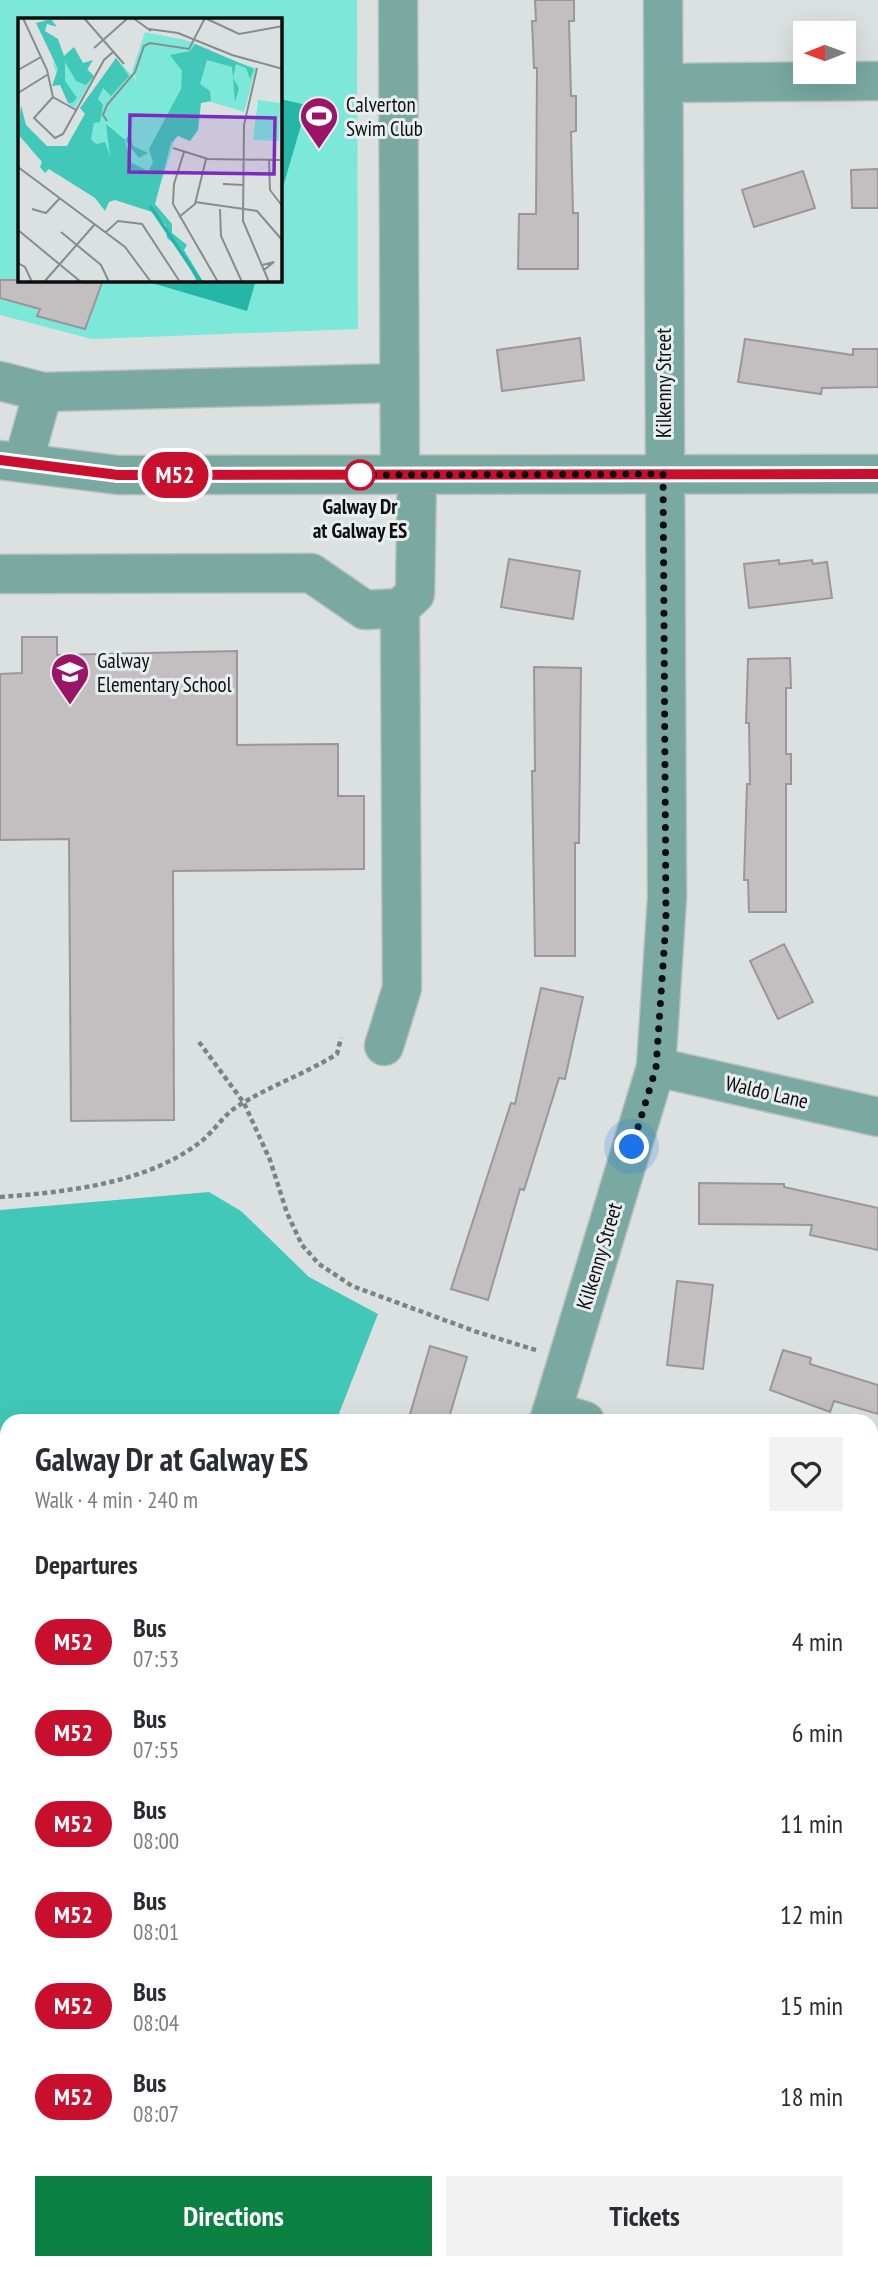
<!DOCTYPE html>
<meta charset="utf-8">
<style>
:root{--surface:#fff;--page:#f2f2f3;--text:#2b2b33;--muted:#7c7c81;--accent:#0b8043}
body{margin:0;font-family:"PT Sans Narrow",sans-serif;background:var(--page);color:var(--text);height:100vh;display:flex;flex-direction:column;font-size:26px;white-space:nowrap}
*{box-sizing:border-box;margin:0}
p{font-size:23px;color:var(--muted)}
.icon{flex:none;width:38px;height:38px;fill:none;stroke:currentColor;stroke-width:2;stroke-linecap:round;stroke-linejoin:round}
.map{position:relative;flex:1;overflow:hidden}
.details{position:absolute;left:0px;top:1414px;width:878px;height:856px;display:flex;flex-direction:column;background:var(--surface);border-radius:21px 21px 0 0;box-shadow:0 7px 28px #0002}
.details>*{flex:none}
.badge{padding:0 14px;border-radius:23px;font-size:24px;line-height:46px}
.needle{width:46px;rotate:269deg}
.controls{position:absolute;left:793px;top:21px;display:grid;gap:14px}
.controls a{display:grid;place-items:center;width:63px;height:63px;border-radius:0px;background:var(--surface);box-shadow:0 7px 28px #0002;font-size:35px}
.you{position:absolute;width:35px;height:35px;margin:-18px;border:5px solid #fff;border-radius:50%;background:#1a73e8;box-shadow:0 0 0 10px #1a73e833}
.map>.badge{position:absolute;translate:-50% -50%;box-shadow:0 0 0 4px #fff}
h2{padding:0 35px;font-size:26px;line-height:63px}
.round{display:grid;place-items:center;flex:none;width:74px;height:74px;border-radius:0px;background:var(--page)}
.overview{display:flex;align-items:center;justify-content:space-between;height:119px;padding:0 35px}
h1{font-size:33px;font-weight:700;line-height:52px}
.cta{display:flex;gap:14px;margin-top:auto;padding:14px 35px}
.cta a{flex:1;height:80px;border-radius:0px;background:var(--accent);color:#fff;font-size:28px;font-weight:700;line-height:80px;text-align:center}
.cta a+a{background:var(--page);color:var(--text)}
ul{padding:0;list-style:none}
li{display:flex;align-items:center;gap:21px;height:91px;padding:0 35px}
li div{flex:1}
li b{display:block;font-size:26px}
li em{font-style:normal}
li .badge{min-width:77px;font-weight:700;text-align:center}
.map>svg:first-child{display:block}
</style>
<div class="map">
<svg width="878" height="2269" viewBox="0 0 878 2269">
<rect width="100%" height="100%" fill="#dae1e0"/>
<!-- green -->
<path fill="#7ce8d9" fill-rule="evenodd" d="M 0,0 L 357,0 L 358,329 L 92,339 L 0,315 ZM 19,19 L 280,19 L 280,280 L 19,280 Z
M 0,1447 L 7,1449 L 7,2263 L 872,2263 L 872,1707 L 878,1709 L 878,2269 L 0,2269 Z"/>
<!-- forest -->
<path fill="#41c8b8" d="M 209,1192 L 241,1211 L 309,1277 L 378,1314 L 336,1421 L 7,1421 L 7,1657 L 0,1653 L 0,1210 Z
M 872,1708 L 878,1710 L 878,2269 L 605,2269 L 642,2263 L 872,2263 Z
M 163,2263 L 256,2263 L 256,2269 L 163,2269 Z
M 288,2263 L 512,2263 L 499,2269 L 288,2269 Z"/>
<!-- water -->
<path fill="#25b6a7" d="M 280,99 L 307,105 L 280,197 Z
M 153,280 L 256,280 L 247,311 L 152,283 Z"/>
<!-- building -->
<path fill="#c3bec0" stroke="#9c9699" stroke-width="2" d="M 535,0 L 574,0 L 574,21 L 569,21 L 571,96 L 576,96 L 576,131 L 571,132 L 573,213 L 578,213 L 578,269 L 518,269 L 519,214 L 536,214 L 537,68 L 534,68 L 532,21 L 536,21 Z
M 878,169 L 878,208 L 852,208 L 851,170 Z
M 803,171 L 815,208 L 754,227 L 742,190 Z
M 0,280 L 103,280 L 85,329 L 37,316 L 40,309 L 0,298 Z
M 580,338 L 584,380 L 502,391 L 497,350 Z
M 745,339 L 853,355 L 853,349 L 878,349 L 878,387 L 822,388 L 821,394 L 738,382 Z
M 509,559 L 580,571 L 573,619 L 501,607 Z
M 779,560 L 779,564 L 812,560 L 813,564 L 827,562 L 832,598 L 749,608 L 744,564 Z
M 22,637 L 57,637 L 57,655 L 237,651 L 237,745 L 338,744 L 338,796 L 364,796 L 364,869 L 173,871 L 174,1120 L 71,1121 L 69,839 L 0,840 L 0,674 L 22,673 Z
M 790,658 L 791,688 L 786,688 L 786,754 L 791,754 L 791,784 L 786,784 L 786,912 L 749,912 L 748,880 L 744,880 L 747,784 L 750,784 L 749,723 L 746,723 L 748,659 Z
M 534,667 L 581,668 L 579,843 L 575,843 L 575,956 L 535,956 L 532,771 L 535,771 Z
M 784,944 L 813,1002 L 778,1019 L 750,961 Z
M 541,988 L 583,997 L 565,1079 L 559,1078 L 524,1190 L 520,1189 L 488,1300 L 451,1289 L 511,1103 L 515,1104 Z
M 699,1183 L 784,1184 L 784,1187 L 878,1208 L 878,1250 L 810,1235 L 812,1225 L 699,1224 Z
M 677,1281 L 713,1285 L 703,1369 L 667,1365 Z
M 430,1346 L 467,1357 L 448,1421 L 408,1421 Z
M 783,1350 L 811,1358 L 810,1364 L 878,1385 L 878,1414 L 834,1401 L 830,1412 L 770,1390 Z"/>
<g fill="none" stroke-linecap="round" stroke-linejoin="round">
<!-- minor casing -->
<g stroke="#b9bfbf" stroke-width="41">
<path id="minor" d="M 398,0 L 400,475
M 663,83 L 878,81
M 0,381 L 43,392 L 399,383
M 0,460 L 118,475 L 878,474
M 23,463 L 43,392
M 0,574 L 311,573 L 365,610 L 400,608
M 384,1046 L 402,988 L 400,608 L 415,594 L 417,475
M 656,1067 L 878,1117
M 552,1411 L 585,1421
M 549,1421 L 656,1067 L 667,898 L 663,0
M 872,1506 L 878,1508"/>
</g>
<!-- path -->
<path stroke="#7e8382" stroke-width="4.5" stroke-dasharray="5 3.5" stroke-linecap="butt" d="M 199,1042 L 244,1103 L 270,1160 L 287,1213 L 302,1245 L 319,1264 L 352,1286 L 477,1332 L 539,1351
M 0,1197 C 66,1192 145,1184 199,1143 C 213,1133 223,1115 238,1106 C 269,1086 305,1074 337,1054 L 341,1038
M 0,1694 L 7,1699
M 269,2263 L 271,2269"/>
<!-- minor -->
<use href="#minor" stroke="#79a9a1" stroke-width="38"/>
</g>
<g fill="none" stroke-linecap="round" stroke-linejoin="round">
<!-- line casing -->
<g stroke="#fff" stroke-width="16">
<path id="line" d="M 0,460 L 118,475 L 878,474"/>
</g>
<!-- line -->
<use href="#line" stroke="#c8102e" stroke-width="10"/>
<!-- walk -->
<path stroke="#0d0f0f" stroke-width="7" stroke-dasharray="0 12.6" d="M 360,475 L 348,475 L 663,474 L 666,921 L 656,1068 L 632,1147"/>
</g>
<!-- icons -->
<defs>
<g id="stadium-pin" transform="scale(2.0125)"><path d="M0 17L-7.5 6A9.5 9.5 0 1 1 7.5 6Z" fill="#9a1568" stroke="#e7eeed"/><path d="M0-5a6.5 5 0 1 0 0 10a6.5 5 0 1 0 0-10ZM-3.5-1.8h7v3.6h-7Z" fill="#fff"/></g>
<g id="school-pin" transform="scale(2.0125)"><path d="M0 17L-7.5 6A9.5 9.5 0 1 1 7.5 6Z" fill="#9a1568" stroke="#e7eeed"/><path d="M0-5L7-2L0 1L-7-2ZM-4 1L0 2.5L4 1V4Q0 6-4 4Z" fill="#fff"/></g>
</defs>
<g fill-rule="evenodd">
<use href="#stadium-pin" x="319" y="116"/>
<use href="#school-pin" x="70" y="672"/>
</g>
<!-- markers -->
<circle fill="#fff" stroke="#c8102e" stroke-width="3.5" cx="360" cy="475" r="14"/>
<g text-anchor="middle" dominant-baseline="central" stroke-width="6" stroke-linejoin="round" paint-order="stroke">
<!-- poi labels -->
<g font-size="21" fill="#0d0f0f" stroke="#e7eeed" text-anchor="start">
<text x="346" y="104">Calverton<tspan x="346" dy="24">Swim Club</tspan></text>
<text x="97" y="660">Galway<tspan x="97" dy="24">Elementary School</tspan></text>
</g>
<!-- street labels -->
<g font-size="21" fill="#0d0f0f" stroke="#e7eeed">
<text transform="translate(663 383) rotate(-90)">Kilkenny Street</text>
<text transform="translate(767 1092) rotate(13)">Waldo Lane</text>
<text transform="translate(599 1256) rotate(-73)">Kilkenny Street</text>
</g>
<!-- stop labels -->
<g font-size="21" font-weight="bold" fill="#0d0f0f" stroke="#e7eeed">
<text x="360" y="506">Galway Dr<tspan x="360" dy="24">at Galway ES</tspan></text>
</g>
</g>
<!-- overview -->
<g transform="translate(18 18)">
<rect width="264" height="264" fill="#dae1e0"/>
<path d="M 127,14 L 167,22 L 193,32 L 185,34 L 238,50 L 226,94 L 171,77 L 135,190 L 34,154 L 98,40 L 120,64 L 114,53 ZM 54,31 L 76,58 L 57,90 L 51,87 L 35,46 L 43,34 L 47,38 ZM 240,82 L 262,85 L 261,123 L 235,122 Z" fill="#7ce8d9"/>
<path d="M 33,1 L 39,9 L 29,6 L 27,13 L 40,21 L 46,38 L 56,29 L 65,45 L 75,42 L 69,52 L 76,58 L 68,67 L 58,63 L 47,44 L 47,63 L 59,80 L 54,85 L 50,85 L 42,67 L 34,68 L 40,51 L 18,5 ZM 177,26 L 236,51 L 232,61 L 228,50 L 218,46 L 215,60 L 221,70 L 217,84 L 214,49 L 189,42 L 182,66 L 192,73 L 193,83 L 183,85 L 180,112 L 172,123 L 160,118 L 153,125 L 137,186 L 154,206 L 154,215 L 169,227 L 166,232 L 184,262 L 179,264 L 163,231 L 149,220 L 148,207 L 134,194 L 97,182 L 91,184 L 87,193 L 77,180 L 31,151 L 27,155 L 22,149 L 24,144 L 0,116 L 3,87 L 8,107 L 29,128 L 49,128 L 67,96 L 62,90 L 98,40 L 111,58 L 93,78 L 85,70 L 80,81 L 85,87 L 82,104 L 76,105 L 73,121 L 78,126 L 87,124 L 92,138 L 88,106 L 107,122 L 112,116 L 115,128 L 130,135 L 121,140 L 107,122 L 112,144 L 130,153 L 135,145 L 131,131 L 163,71 L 164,53 L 152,37 L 172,33 Z" fill="#41c8b8"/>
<path fill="none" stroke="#25b6a7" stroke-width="3.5" d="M 132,188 L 183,264"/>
<path fill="none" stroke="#888d8c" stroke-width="2" d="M 5,0 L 29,52 L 35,79 L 58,92M 66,0 L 106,46M 115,0 L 133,13M 187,0 L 221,16 L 265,8M 131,11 L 160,15 L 214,37 L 265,51M 76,30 L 110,0M 239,50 L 226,107 L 225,203 L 251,264M 0,52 L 23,39M 0,75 L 29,57M 35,79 L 16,100 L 37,120 L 45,116 L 86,42 L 95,34M 89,103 L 85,97 L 89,87 L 117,54 L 126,28 L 132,25 L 171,31 L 187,0M 155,130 L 190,141 L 265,142M 166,134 L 156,166 L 155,186 L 200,264M 251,142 L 252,172 L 265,189M 0,149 L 107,229 L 133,264M 209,166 L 205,166 L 225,167M 177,184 L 239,193 L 265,223M 14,191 L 28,195 L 42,180M 202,191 L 203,218 L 224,264M 161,199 L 177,186 L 188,141M 0,212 L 63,264M 43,214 L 83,247 L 91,264M 88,214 L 100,203 L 124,206 L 162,264M 0,245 L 7,249 L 14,264M 244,247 L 256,244 L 246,252M 26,264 L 77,206"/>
<path fill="#7b2cbf" fill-opacity="0.15" stroke="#7b2cbf" stroke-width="3.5" d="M 112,97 L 257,100 L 256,156 L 111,154 Z"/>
<rect width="264" height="264" fill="none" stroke="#0d0f0f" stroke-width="3.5"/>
</g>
</svg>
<div class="controls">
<a><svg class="needle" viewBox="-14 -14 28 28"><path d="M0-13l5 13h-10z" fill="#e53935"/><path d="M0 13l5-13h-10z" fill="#7c7c81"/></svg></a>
</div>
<div class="you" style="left:632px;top:1147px"></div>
<b class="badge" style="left:175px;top:475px;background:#c8102e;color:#fff">M52</b>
<section class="details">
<div class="overview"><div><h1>Galway Dr at Galway ES</h1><p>Walk · 4 min · 240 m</p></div><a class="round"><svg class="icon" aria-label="heart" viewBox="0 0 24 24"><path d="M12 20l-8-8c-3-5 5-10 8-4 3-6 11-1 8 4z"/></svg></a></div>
<h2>Departures</h2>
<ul>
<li><span class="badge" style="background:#c8102e;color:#fff">M52</span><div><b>Bus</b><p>07:53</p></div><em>4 min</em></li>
<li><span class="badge" style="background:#c8102e;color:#fff">M52</span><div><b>Bus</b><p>07:55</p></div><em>6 min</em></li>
<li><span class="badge" style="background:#c8102e;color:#fff">M52</span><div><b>Bus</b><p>08:00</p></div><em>11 min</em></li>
<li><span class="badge" style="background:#c8102e;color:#fff">M52</span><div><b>Bus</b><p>08:01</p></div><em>12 min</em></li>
<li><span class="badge" style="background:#c8102e;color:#fff">M52</span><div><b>Bus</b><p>08:04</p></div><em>15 min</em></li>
<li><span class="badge" style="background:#c8102e;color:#fff">M52</span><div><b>Bus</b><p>08:07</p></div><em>18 min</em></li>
</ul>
<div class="cta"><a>Directions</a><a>Tickets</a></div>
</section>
</div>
